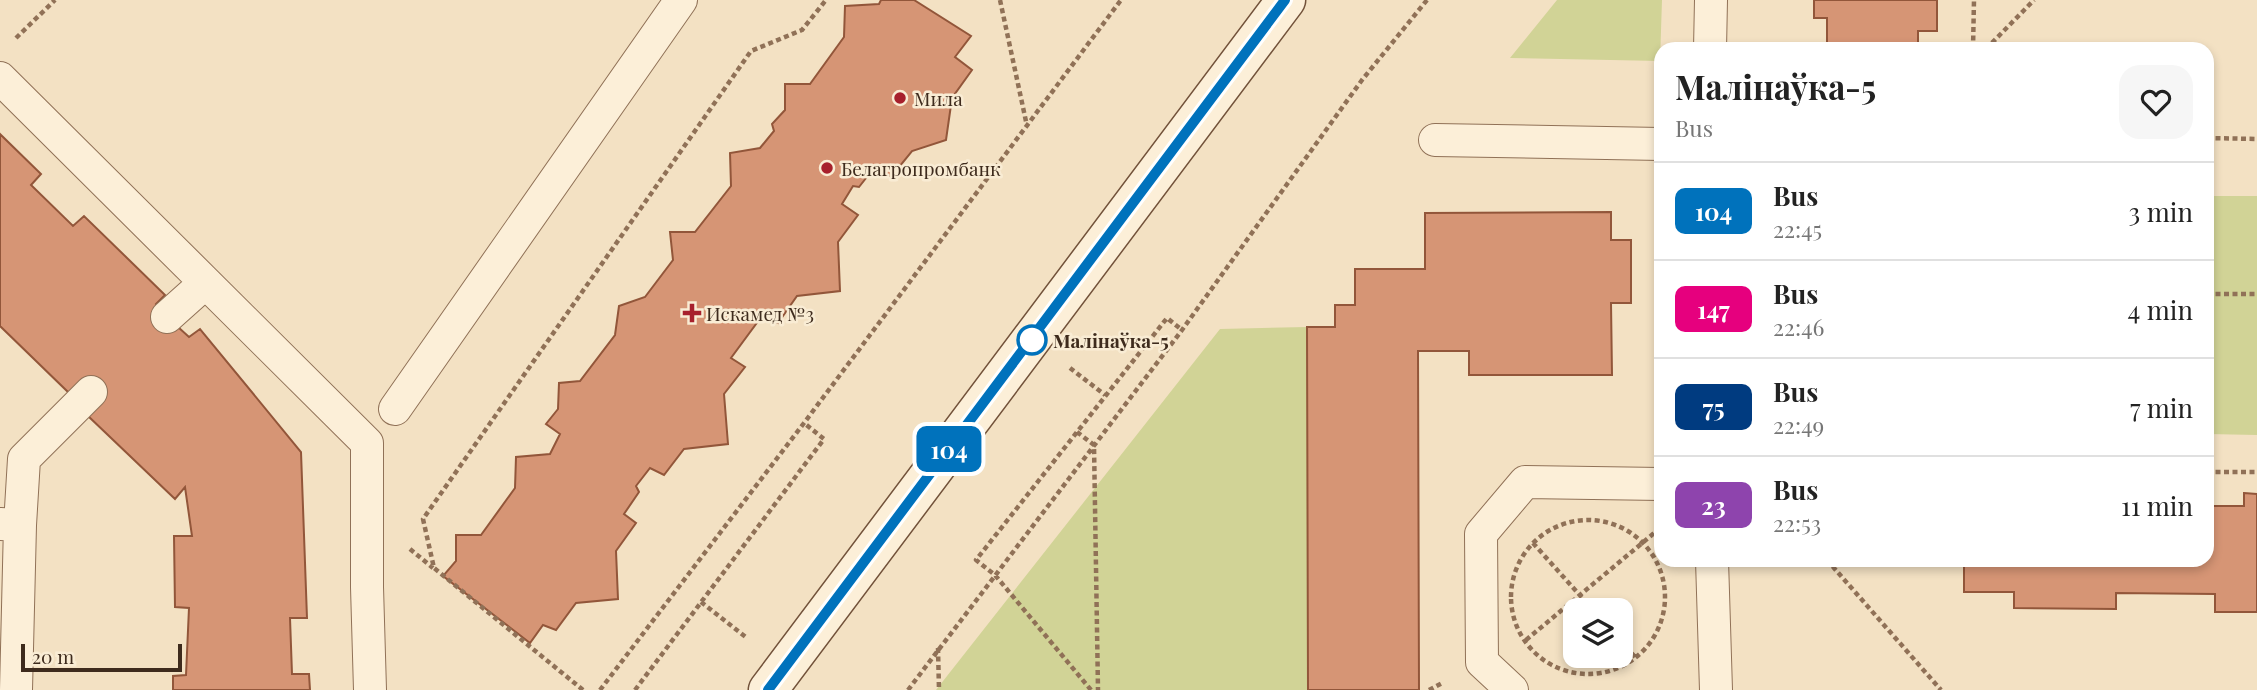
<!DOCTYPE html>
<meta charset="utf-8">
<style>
:root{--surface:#fff;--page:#f6f6f6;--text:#222;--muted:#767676;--line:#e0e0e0}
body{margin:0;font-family:"Playfair Display",serif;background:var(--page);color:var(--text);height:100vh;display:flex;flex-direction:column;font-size:26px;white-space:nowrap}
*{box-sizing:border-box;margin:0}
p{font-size:23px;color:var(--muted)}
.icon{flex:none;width:38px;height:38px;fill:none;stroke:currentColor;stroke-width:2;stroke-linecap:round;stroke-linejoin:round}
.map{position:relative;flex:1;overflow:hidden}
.details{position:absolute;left:1654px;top:42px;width:560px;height:525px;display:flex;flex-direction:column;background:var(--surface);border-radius:21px;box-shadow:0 4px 10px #0003}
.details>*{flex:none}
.badge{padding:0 14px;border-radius:10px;font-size:24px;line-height:46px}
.controls{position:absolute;left:1563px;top:598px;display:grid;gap:14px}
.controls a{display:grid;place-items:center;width:70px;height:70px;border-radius:14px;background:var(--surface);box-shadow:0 4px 10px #0003;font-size:35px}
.scale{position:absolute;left:21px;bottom:18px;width:161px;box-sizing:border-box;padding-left:7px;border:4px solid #3e2b1d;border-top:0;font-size:19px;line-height:24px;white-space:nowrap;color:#3e2b1d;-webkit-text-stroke:5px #f9ecd4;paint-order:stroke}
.map>.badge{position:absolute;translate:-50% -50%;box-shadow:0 0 0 4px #fff}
.round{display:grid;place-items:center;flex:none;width:74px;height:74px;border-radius:21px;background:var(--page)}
.headline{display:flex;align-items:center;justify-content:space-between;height:119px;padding:0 21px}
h1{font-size:33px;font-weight:700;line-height:52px}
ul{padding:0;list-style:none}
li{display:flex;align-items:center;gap:21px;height:98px;padding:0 21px;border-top:2px solid var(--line)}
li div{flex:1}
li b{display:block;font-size:26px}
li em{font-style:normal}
li .badge{min-width:77px;font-weight:700;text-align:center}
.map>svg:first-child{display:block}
</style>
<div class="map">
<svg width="2257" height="690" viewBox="0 0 2257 690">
<rect width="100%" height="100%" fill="#f3e1c3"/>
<!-- green -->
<path fill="#d1d396" d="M 1557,0 L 1662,0 L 1660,61 L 1510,58 Z
M 2207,196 L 2257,196 L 2257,435 L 2207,434 Z
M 1307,327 L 1308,690 L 936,690 L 1220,329 Z"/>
<!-- building -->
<path fill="#d69575" stroke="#92563a" stroke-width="2" d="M 881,0 L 914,0 L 971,36 L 955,57 L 972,70 L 952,98 L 946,140 L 912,151 L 891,177 L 874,168 L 859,187 L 853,186 L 842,204 L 858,215 L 838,242 L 840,291 L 797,296 L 778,323 L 762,316 L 731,358 L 745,367 L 724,394 L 728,444 L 684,449 L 664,475 L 650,468 L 636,486 L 639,492 L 624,514 L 636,523 L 616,551 L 618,599 L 576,603 L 556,630 L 543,625 L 530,643 L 443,576 L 456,561 L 456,535 L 481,535 L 515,488 L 516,457 L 550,454 L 560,434 L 546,424 L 558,409 L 559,383 L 580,381 L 615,335 L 619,306 L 645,297 L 673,260 L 670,232 L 695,232 L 731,186 L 730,153 L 760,148 L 774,131 L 772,124 L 785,110 L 785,84 L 810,84 L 844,37 L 845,6 L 879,4 Z
M 1814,0 L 1937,0 L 1937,31 L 1918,31 L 1918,49 L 1827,49 L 1827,18 L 1814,18 Z
M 0,134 L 41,174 L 31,185 L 73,226 L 84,216 L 165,295 L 156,304 L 167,317 L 189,337 L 200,329 L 301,452 L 307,618 L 290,618 L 292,674 L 309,674 L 310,690 L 173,690 L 173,676 L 186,675 L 189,608 L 175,607 L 174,536 L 192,536 L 185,487 L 175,499 L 87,415 L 69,393 L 0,326 Z
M 1611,212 L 1611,240 L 1631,240 L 1631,303 L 1611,303 L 1612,375 L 1469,375 L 1469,351 L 1418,351 L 1419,690 L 1308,690 L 1307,327 L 1335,327 L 1335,305 L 1355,305 L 1355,269 L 1425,269 L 1425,213 Z
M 2244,493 L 2257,494 L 2257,612 L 2215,612 L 2215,594 L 2116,593 L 2116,609 L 2014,608 L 2014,592 L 1964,592 L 1964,560 L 2207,560 L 2207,506 L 2244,506 Z"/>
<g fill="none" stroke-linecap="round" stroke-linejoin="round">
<!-- service casing -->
<g stroke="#907157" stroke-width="34">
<path id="service" d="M 1710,49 L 1711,0
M 0,78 L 367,443 L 367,587 L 370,690
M 1435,140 L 1661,144
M 167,317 L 205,283
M 395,409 L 681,0
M 0,524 L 20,525 L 24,459 L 91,392
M 1712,560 L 1716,690
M 16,690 L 20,525
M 1512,690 L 1482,662 L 1481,534 L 1525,482 L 1661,484"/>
</g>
<!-- secondary casing -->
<g stroke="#72523a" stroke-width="41">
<path id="secondary" d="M 768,690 L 1286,0"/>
</g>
<!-- path -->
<path stroke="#907157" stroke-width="4.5" stroke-dasharray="5 3.5" stroke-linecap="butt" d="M 1000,0 L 1027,126
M 16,38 L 55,0
M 1973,49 L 1974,0
M 1986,49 L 2034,0
M 2207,138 L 2257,139
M 2207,294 L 2257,294
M 1070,368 L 1105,395
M 1077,432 L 1094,445 L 1098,690
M 2207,472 L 2257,472
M1511 597a77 77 0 1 1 154 0a77 77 0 1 1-154 0Z
M 1533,543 L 1594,611
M 410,549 L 433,568
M 1827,560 L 1941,690
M 701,602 L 747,638
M 1526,640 L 1659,529
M 1620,641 L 1636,658
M 938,648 L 939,690
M 583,690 L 434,568 L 423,519 L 751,51 L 802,30 L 826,0
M 600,690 L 804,423 L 1121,0
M 635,690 L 824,439 L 804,423
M 908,690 L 1182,330 L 1362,80 L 1427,0
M 1091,690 L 995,575 L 976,560 L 1167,318 L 1182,330
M 1429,690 L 1444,682"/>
<!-- service -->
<use href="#service" stroke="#fcefd8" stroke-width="32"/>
<!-- secondary -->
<use href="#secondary" stroke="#fcefd8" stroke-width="38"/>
</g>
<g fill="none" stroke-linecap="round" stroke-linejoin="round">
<!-- line casing -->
<g stroke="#fff" stroke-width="16">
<path id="line" d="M 768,690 L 1285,0"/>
</g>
<!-- line -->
<use href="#line" stroke="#0072bc" stroke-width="10"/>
</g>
<!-- markers -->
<g fill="#a7202c" stroke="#f9ecd4" stroke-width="2.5">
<circle cx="900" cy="98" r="7"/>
<circle cx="827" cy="168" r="7"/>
<path d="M688.5 302.5h7v7h7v7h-7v7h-7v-7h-7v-7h7z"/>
</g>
<circle fill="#fff" stroke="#0072bc" stroke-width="3.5" cx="1032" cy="340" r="14"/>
<g text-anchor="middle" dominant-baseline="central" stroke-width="5" stroke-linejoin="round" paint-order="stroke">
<!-- poi labels -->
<g font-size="19" fill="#3e2b1d" stroke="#f9ecd4" text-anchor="start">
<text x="914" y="98">Мила</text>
<text x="841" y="168">Белагропромбанк</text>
<text x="706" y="313">Искамед №3</text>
</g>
<!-- stop labels -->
<g font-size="19" font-weight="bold" fill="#3e2b1d" stroke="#f9ecd4" text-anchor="start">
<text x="1053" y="340">Малінаўка-5</text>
</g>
</g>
</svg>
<div class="controls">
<a><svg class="icon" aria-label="layers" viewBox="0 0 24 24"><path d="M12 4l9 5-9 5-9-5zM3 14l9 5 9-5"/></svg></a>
</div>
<div class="scale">20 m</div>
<b class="badge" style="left:949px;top:449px;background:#0072bc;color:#fff">104</b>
<section class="details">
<div class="headline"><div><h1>Малінаўка-5</h1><p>Bus</p></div><a class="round"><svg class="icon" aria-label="heart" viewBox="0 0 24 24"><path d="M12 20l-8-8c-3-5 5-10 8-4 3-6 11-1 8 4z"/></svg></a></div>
<ul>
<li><span class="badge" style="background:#0072bc;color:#fff">104</span><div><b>Bus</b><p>22:45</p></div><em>3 min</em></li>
<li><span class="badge" style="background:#e6007e;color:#fff">147</span><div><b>Bus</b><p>22:46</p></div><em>4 min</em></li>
<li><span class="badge" style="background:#003b80;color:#fff">75</span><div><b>Bus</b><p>22:49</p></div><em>7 min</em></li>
<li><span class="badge" style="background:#8e44ad;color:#fff">23</span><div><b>Bus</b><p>22:53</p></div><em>11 min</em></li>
</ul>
</section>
</div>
